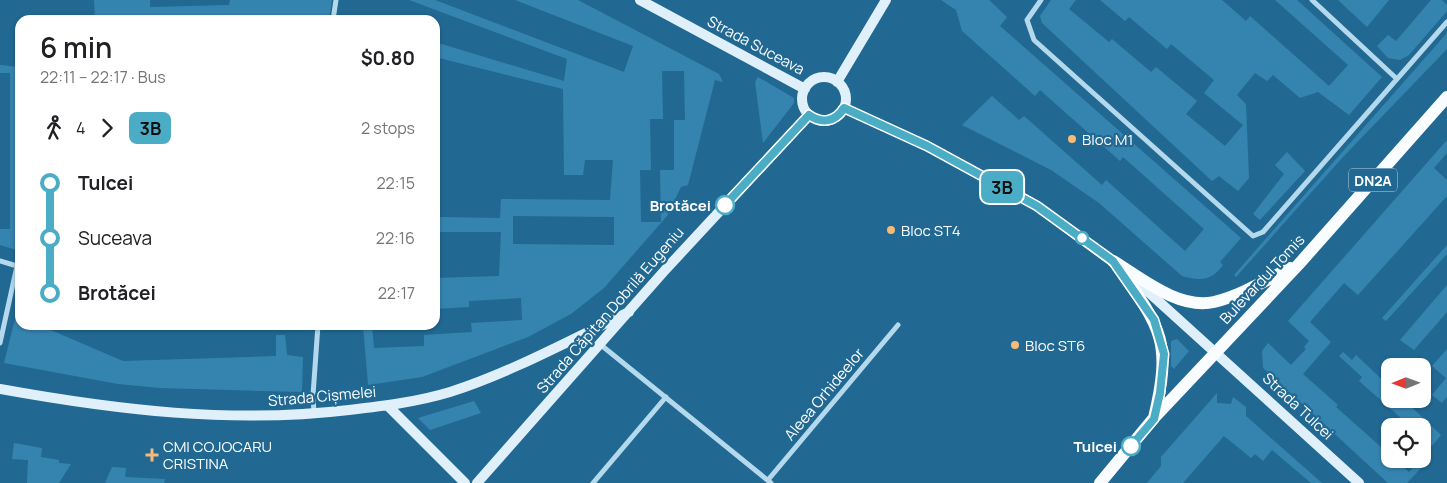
<!DOCTYPE html>
<meta charset="utf-8">
<style>
:root{--surface:#fff;--page:#f2f2f2;--text:#202124;--muted:#757577}
body{margin:0;font-family:Manrope,sans-serif;background:var(--page);color:var(--text);height:100vh;display:flex;flex-direction:column;font-size:19px;white-space:nowrap}
*{box-sizing:border-box;margin:0}
p{font-size:16px;color:var(--muted)}
.icon{flex:none;width:28px;height:28px;fill:none;stroke:currentColor;stroke-width:2;stroke-linecap:round;stroke-linejoin:round}
.map{position:relative;flex:1;overflow:hidden}
.details{position:absolute;left:15px;top:15px;width:425px;height:315px;display:flex;flex-direction:column;background:var(--surface);border-radius:15px;box-shadow:0 1px 4px #0004}
.details>*{flex:none}
.badge{padding:0 10px;border-radius:8px;font-size:18px;line-height:32px}
.needle{width:32px;rotate:269deg}
.tools{position:absolute;left:1381px;top:358px;display:grid;gap:10px}
.tools a{display:grid;place-items:center;width:50px;height:50px;border-radius:10px;background:var(--surface);box-shadow:0 1px 4px #0004;font-size:25px}
.map>.badge{position:absolute;translate:-50% -50%;box-shadow:0 0 0 2px #fff}
.legs{display:flex;align-items:center;gap:8px;height:55px;padding:0 25px;font-size:16px}
.legs p{margin-inline-start:auto}
.head{display:flex;align-items:center;justify-content:space-between;height:85px;padding:0 25px}
h1{font-size:28px;font-weight:600;line-height:38px}
ul{padding:0 25px;list-style:none}
li{display:flex;align-items:center;gap:18px;height:55px;font-size:19px}
li i{display:grid;place-items:center;width:8px;height:100%;margin:0 6px;background:currentColor}
li i::after{content:'';width:12px;height:12px;margin:-6px;border:4px solid;border-radius:50%;background:var(--surface)}
li p{margin-inline-start:auto}
li:first-child i{background:linear-gradient(#0000 50%,currentColor 0)}
li:last-child i{background:linear-gradient(currentColor 50%,#0000 0)}
.map>svg:first-child{display:block}
</style>
<div class="map">
<svg width="1447" height="483" viewBox="0 0 1447 483">
<rect width="100%" height="100%" fill="#216993"/>
<!-- green -->
<path fill="#3584b0" fill-rule="evenodd" d="M 94,0 L 150,0 L 150,7 L 229,5 L 230,0 L 332,0 L 329,20 L 95,20 Z
M 409,0 L 435,0 L 624,72 L 633,46 L 515,0 L 578,0 L 719,74 L 723,82 L 715,80 L 688,185 L 681,187 L 667,216 L 604,288 L 571,314 L 528,337 L 422,377 L 368,385 L 363,325 L 372,325 L 374,348 L 424,346 L 424,335 L 472,332 L 471,323 L 522,320 L 521,298 L 469,301 L 469,307 L 435,309 L 435,278 L 499,276 L 501,232 L 439,232 L 439,217 L 500,218 L 501,199 L 610,200 L 613,160 L 585,160 L 583,175 L 564,175 L 563,89 L 435,57 L 435,42 L 564,81 L 567,59 ZM 662,71 L 684,71 L 685,120 L 674,120 L 674,170 L 660,170 L 661,222 L 641,222 L 640,170 L 651,170 L 650,119 L 663,119 ZM 513,216 L 614,217 L 614,245 L 513,244 Z
M 941,0 L 989,0 L 1007,17 L 1000,26 L 1241,238 L 1220,262 L 1223,265 C 1211,281 1201,281 1182,276 L 1099,203 L 1051,170 L 962,125 L 992,96 L 1019,120 L 1024,116 L 1102,185 L 1106,180 L 1185,251 L 1204,229 L 1123,157 L 1120,161 L 1040,90 L 1035,96 L 962,31 L 956,10 Z
M 1051,0 L 1076,0 L 1069,9 L 1109,42 L 1112,39 L 1151,72 L 1156,67 L 1197,101 L 1186,114 L 1225,146 L 1243,125 L 1204,93 L 1214,80 L 1171,44 L 1167,49 L 1129,17 L 1125,21 L 1100,0 L 1222,0 L 1246,21 L 1250,16 L 1329,86 L 1348,65 L 1275,0 L 1297,0 L 1382,77 L 1349,115 L 1318,92 L 1300,98 L 1273,75 L 1267,81 L 1255,73 L 1237,95 L 1246,104 L 1249,178 L 1238,191 L 1219,176 L 1212,181 L 1042,23 L 1040,16 Z
M 1338,0 L 1389,0 L 1367,27 Z
M 1431,0 L 1442,0 L 1447,5 L 1447,11 L 1409,55 L 1400,60 L 1388,58 L 1377,46 L 1388,35 L 1396,41 Z
M 1447,33 L 1447,49 L 1343,157 L 1236,277 L 1234,275 Z
M 0,65 L 20,67 L 20,251 L 0,245 L 0,229 L 10,229 L 10,73 L 0,73 Z
M 758,77 L 794,98 L 794,103 L 763,143 L 755,82 Z
M 1447,140 L 1447,153 L 1434,168 L 1447,180 L 1447,196 L 1358,295 L 1344,283 L 1310,322 L 1331,342 L 1303,374 L 1338,405 L 1336,407 L 1390,455 L 1390,459 L 1394,459 L 1409,472 L 1417,463 L 1422,467 L 1407,483 L 1388,483 L 1263,368 L 1262,351 L 1268,343 L 1291,365 L 1306,349 L 1304,347 L 1309,341 L 1288,321 Z
M 1287,152 L 1305,171 L 1260,220 L 1253,214 L 1284,174 L 1275,165 Z
M 1447,245 L 1447,254 L 1386,321 L 1382,318 Z
M 1447,285 L 1447,312 L 1414,350 L 1400,340 Z
M 16,315 L 20,317 L 20,325 L 39,325 L 123,361 L 276,356 L 276,335 L 285,335 L 287,355 L 303,357 L 302,392 L 160,388 L 118,384 L 4,363 Z
M 1177,339 L 1189,351 L 1174,369 L 1171,366 L 1171,341 Z
M 1447,349 L 1447,397 L 1442,403 L 1432,395 L 1446,378 L 1432,366 Z
M 1343,352 L 1352,360 L 1356,355 L 1390,387 L 1390,399 L 1403,399 L 1441,435 L 1432,446 L 1423,437 L 1422,426 L 1410,426 L 1359,381 L 1362,377 L 1339,356 Z
M 1217,393 L 1217,403 L 1231,404 L 1233,397 L 1246,407 L 1246,416 L 1322,483 L 1311,483 L 1272,450 L 1263,461 L 1255,454 L 1251,458 L 1224,436 L 1183,483 L 1147,483 L 1161,466 L 1161,457 Z
M 474,401 L 481,413 L 430,430 L 418,418 Z
M 14,443 L 42,448 L 41,457 L 59,460 L 59,463 L 71,464 L 59,483 L 27,483 L 28,460 L 12,459 Z
M 112,467 L 126,468 L 125,477 L 165,479 L 164,483 L 105,483 Z"/>
<g fill="none" stroke-linecap="round" stroke-linejoin="round">
<!-- street -->
<path stroke="#b4d9ed" stroke-width="5" d="M 1041,0 L 1027,20 L 1034,40 L 1253,236 L 1263,232 L 1447,22
M 1312,0 L 1397,79
M 333,20 L 336,0
M 0,261 L 17,266 L 0,343
M 601,345 L 771,483
M 314,414 L 313,395 L 318,325
M 768,480 L 898,325
M 593,483 L 666,397"/>
<!-- secondary -->
<path stroke="#e0f0fa" stroke-width="10" d="M 640,0 L 805,89
M802 99a22 22 0 1 1 44 0a22 22 0 1 1-44 0Z
M 837,82 L 886,0
M 844,108 L 927,146 L 1037,206 L 1117,265
M 1134,279 L 1359,483
M 0,389 C 116,410 232,424 349,410 C 383,406 417,402 450,392 C 512,372 570,340 629,312
M 388,406 L 465,483
M 477,483 L 666,269 L 809,115"/>
<!-- primary -->
<path stroke="#fafdff" stroke-width="12" d="M 1113,261 C 1141,278 1179,310 1214,302 C 1240,296 1266,280 1290,268
M 1118,267 C 1162,329 1172,342 1154,418
M 1100,483 L 1153,419 L 1299,264 L 1447,97"/>
</g>
<g fill="none" stroke-linecap="round" stroke-linejoin="round">
<!-- line-1 casing -->
<g stroke="#fff" stroke-width="11">
<path id="line-1" d="M 725,205 L 809,115 C 822,124 835,122 844,108 L 927,146 L 1037,206 L 1113,261 L 1154,320 L 1164,354 L 1160,393 L 1154,419 L 1131,446"/>
</g>
<!-- line-1 -->
<use href="#line-1" stroke="#4bacc6" stroke-width="8"/>
</g>
<!-- markers -->
<g fill="#f9ba75" stroke="#216993" stroke-width="2">
<circle cx="1072" cy="139" r="5"/>
<circle cx="891" cy="230" r="5"/>
<circle cx="1015" cy="345" r="5"/>
<path d="M149.5 447.5h5v5h5v5h-5v5h-5v-5h-5v-5h5z"/>
</g>
<g fill="#fff" stroke="#4bacc6" stroke-width="2.5">
<circle cx="725" cy="205" r="9"/>
<circle cx="1082" cy="238" r="6"/>
<circle cx="1131" cy="446" r="9"/>
</g>
<g text-anchor="middle" dominant-baseline="central" stroke-width="4.5" stroke-linejoin="round" paint-order="stroke">
<!-- shield labels -->
<rect fill="#216993" stroke="#bcd2df" stroke-width="1" x="1349" y="168.5" width="48" height="23" rx="4"/>
<g font-size="14" font-weight="bold" fill="#fff">
<text x="1373" y="180">DN2A</text>
</g>
<!-- street labels -->
<g font-size="15" fill="#fff" stroke="#216993">
<text transform="translate(756 45) rotate(28)">Strada Suceava</text>
<text transform="translate(1262 279) rotate(-47)">Bulevardul Tomis</text>
<text transform="translate(610 310) rotate(-49)">Strada Căpitan Dobrilă Eugeniu</text>
<text transform="translate(824 394) rotate(-50)">Aleea Orhideelor</text>
<text transform="translate(322 396) rotate(-5)">Strada Cișmelei</text>
<text transform="translate(1298 406) rotate(43)">Strada Tulcei</text>
</g>
<!-- poi labels -->
<g font-size="15" fill="#fff" stroke="#216993" text-anchor="start">
<text x="1082" y="139">Bloc M1</text>
<text x="901" y="230">Bloc ST4</text>
<text x="1025" y="345">Bloc ST6</text>
<text x="163" y="446">CMI COJOCARU<tspan x="163" dy="17">CRISTINA</tspan></text>
</g>
<!-- stop labels -->
<g font-size="15" font-weight="bold" fill="#fff" stroke="#216993" text-anchor="end">
<text x="711" y="205">Brotăcei</text>
<text x="1117" y="446">Tulcei</text>
</g>
</g>
</svg>
<div class="tools">
<a><svg class="needle" viewBox="-14 -14 28 28"><path d="M0-13l5 13h-10z" fill="#e53935"/><path d="M0 13l5-13h-10z" fill="#757577"/></svg></a>
<a><svg class="icon" aria-label="locate" viewBox="0 0 24 24"><circle cx="12" cy="12" r="6"/><path d="M12 2v4M12 18v4M2 12h4M18 12h4"/></svg></a>
</div>
<b class="badge" style="left:1002px;top:187px;background:#4bacc6;color:#111">3B</b>
<section class="details">
<div class="head"><div><h1>6 min</h1><p>22:11 – 22:17 · Bus</p></div><b>$0.80</b></div>
<div class="legs"><svg class="icon" aria-label="walk" viewBox="0 0 24 24"><circle cx="13" cy="4" r="2"/><path d="M13 8l-2 6 4 7M11 14l-3 7M7 12l3-4h3l4 4"/></svg>4<svg class="icon" aria-label="forward" viewBox="0 0 24 24"><path d="M9 5l7 7-7 7"/></svg><b class="badge" style="background:#4bacc6;color:#111">3B</b><p>2 stops</p></div>
<ul>
<li><i style="color:#4bacc6"></i><b>Tulcei</b><p>22:15</p></li>
<li><i style="color:#4bacc6"></i><span>Suceava</span><p>22:16</p></li>
<li><i style="color:#4bacc6"></i><b>Brotăcei</b><p>22:17</p></li>
</ul>
</section>
</div>
